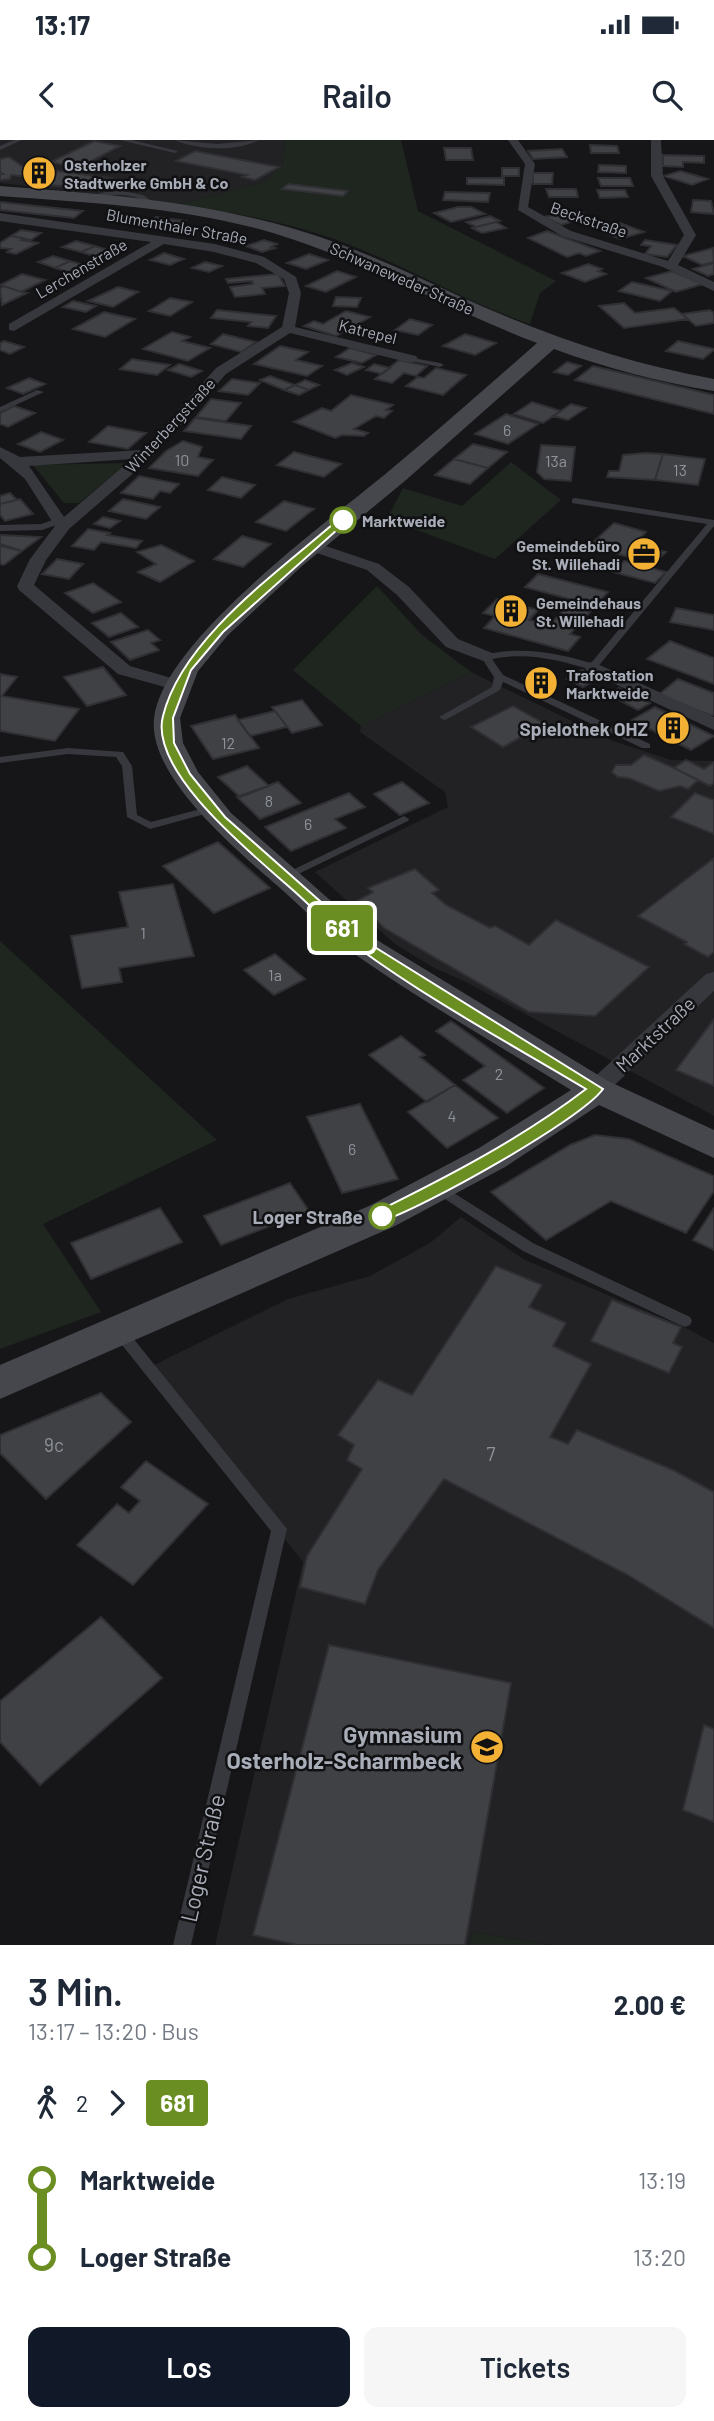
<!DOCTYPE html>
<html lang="de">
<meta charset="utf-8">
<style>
:root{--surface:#fff;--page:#f6f6f7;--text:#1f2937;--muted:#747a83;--accent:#111827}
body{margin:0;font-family:Barlow,sans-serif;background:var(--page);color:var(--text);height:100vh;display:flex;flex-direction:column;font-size:26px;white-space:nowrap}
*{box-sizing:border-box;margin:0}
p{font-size:23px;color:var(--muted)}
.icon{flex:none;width:38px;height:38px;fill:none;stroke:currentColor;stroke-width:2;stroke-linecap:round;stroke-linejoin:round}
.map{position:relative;height:1805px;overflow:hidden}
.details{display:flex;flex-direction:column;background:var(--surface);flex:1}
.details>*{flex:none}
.badge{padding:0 14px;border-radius:5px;font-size:24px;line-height:46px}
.map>.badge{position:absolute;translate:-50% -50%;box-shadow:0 0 0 4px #fff}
.legs{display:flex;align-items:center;gap:10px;height:77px;padding:0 28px;font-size:23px}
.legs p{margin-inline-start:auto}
.head{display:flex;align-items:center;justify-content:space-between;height:119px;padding:0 28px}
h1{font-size:38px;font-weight:600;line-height:52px}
.action{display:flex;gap:14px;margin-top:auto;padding:14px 28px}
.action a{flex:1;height:80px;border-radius:14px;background:var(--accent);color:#fff;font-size:28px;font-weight:600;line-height:80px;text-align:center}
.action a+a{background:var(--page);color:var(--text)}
ul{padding:0 28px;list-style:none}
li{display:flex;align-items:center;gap:24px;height:77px;font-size:26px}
li i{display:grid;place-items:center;width:10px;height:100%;margin:0 9px;background:currentColor}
li i::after{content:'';width:18px;height:18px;margin:-9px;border:5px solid;border-radius:50%;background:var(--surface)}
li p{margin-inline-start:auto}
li:first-child i{background:linear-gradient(#0000 50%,currentColor 0)}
li:last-child i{background:linear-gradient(currentColor 50%,#0000 0)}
.status{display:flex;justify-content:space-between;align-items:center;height:49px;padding:0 35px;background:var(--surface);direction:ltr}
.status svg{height:19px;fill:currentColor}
header{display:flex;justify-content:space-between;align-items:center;height:91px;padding:0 28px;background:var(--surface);font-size:32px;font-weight:600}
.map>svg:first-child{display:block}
</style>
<div class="status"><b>13:17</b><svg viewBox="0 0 49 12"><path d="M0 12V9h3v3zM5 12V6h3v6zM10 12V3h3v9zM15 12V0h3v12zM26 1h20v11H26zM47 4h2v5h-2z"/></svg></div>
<header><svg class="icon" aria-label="back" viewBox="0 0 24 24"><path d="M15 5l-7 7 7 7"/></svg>Railo<svg class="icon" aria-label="search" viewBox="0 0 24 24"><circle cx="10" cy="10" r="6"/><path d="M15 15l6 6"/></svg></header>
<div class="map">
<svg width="714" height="1805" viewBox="0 0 714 1805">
<rect width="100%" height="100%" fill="#161618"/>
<!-- built -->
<path fill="#222225" d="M 0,0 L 285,0 L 282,26 L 261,43 L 180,64 L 0,43 Z
M 471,532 L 613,601 L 671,620 L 714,621 L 714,976 L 464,841 L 434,828 L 395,804 L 315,732 L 448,667 L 445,652 L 360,592 L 361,586 Z
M 461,1077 L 525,1120 L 686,1188 L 714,1203 L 714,1805 L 550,1805 L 472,1792 L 470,1805 L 215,1805 L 303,1422 L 150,1227 L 288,1159 L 370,1136 L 430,1103 Z"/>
<!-- green -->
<path fill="#1e261f" d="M 285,0 L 401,0 L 418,71 L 556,141 L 540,153 L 530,184 C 471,164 419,133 362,110 C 303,85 242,74 180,64 L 261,43 L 282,26 Z
M 511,322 L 561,360 L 495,419 L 387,379 L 403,348 L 462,366 Z
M 128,323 L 79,363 L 64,363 L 33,325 Z
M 377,446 L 422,495 L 471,532 L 361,586 L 293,530 Z
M 0,801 L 217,1000 L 43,1084 L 101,1172 L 0,1209 Z
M 472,1792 L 550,1805 L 470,1805 Z"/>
<!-- building -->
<path fill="#404145" stroke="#303034" stroke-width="2" d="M 94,1 L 120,6 L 78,28 L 51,22 Z
M 590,5 L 617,6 L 619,13 L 591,13 Z
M 444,8 L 471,8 L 473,20 L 446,20 Z
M 562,9 L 567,17 L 533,19 L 528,11 Z
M 195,11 L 279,27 L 255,40 L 242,37 L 247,35 L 176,21 Z
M 663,15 L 704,16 L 704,23 L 683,22 L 683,27 L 663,26 Z
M 9,17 L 22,26 L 117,39 L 110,49 L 46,45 L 51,39 L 11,35 L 10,39 L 0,40 L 0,34 L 3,34 L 0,32 L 0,19 Z
M 599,25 L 626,26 L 626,33 L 598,32 Z
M 502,28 L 519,28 L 519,36 L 502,36 Z
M 680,31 L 708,39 L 692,45 L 664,36 Z
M 533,33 L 553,33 L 552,44 L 533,44 Z
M 467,38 L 504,38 L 504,45 L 467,44 Z
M 598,38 L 630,38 L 633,46 L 601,46 Z
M 288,44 L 348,51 L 343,56 L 282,49 Z
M 546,49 L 576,49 L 578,57 L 549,57 Z
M 597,50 L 625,50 L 628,57 L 600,58 Z
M 445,52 L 490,53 L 488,62 L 443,60 Z
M 693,60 L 711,61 L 714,74 L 691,72 Z
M 0,62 L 83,71 L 74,78 L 0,70 Z
M 458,67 L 471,67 L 485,74 L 451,82 L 434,73 Z
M 577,71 L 583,73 L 570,77 L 578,80 L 561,85 L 544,77 Z
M 490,76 L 500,81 L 476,87 L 466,82 Z
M 156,77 L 185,81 L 173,89 L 144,84 Z
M 496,82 L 506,88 L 482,93 L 472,88 Z
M 620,83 L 644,92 L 620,99 L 605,93 L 612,91 L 604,88 Z
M 21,90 L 41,93 L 31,100 L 11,96 Z
M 547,91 L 600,111 L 586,116 L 579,113 L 567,117 L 528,98 Z
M 11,96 L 23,98 L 21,100 L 38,103 L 16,114 L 7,112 L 11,109 L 0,108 L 0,103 Z
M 264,100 L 277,104 L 271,107 L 275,108 L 262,112 L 246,106 Z
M 645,100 L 677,105 L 667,117 L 645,114 L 651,106 L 641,105 Z
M 76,101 L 95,106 L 81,112 L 62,107 Z
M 95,106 L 114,112 L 100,118 L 81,112 Z
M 713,108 L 714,122 L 702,125 L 683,116 Z
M 164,113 L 184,119 L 170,125 L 150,120 Z
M 309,114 L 328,120 L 306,129 L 287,123 Z
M 53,116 L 70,121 L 55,128 L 38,122 Z
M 70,121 L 90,127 L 75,134 L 55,128 Z
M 205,122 L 222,126 L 209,132 L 192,128 Z
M 714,123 L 714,134 L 708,136 L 693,129 Z
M 588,124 L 602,129 L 598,131 L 606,134 L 585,142 L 562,133 Z
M 337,131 L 356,137 L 326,152 L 306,146 Z
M 672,131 L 703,144 L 676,152 L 646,138 Z
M 22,134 L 45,140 L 21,152 L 0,145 Z
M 278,134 L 285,146 L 262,148 L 265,154 L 235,157 L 230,147 L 253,144 L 252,141 L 228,143 L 226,139 Z
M 632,142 L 672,151 L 660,161 L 619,151 Z
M 4,146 L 21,152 L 27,153 L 2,165 L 0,148 Z
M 118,147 L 138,152 L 113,167 L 88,161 Z
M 336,157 L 361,158 L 357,167 L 333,166 Z
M 170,158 L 192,162 L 170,176 L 149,171 Z
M 73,161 L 96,166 L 86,172 L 63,167 Z
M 624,163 L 635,173 L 674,168 L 688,179 L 624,188 L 599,166 Z
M 217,170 L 276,176 L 268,188 L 248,186 L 251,182 L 211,178 Z
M 710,170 L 714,173 L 714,183 L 696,186 L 682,174 Z
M 346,171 L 370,177 L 336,196 L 304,186 L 314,181 L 323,184 Z
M 104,172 L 135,179 L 105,197 L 73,189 Z
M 410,179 L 432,185 L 418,195 L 395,190 Z
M 172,192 L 190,197 L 182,201 L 210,208 L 188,221 L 143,209 Z
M 223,194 L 256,202 L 241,212 L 211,204 Z
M 465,194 L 496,203 L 475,215 L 443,206 Z
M 4,201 L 24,207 L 10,214 L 0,210 L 0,203 Z
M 678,201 L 714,209 L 714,210 L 703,219 L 666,211 Z
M 280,206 L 308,212 L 296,220 L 322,226 L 307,236 L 254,224 Z
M 350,208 L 376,215 L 362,223 L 336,217 Z
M 132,219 L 170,225 L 157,235 L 120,229 Z
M 399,220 L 427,226 L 416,236 L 404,233 L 392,243 L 375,239 Z
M 567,222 L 581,226 L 568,235 L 554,232 Z
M 352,223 L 364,227 L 347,235 L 335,230 Z
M 179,224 L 202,231 L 191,237 L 168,230 Z
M 374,224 L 390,228 L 382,234 L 366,230 Z
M 593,226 L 714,255 L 714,274 L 575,240 Z
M 436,228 L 466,235 L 443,255 L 406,246 L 418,237 L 424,238 Z
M 270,236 L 295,245 L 284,250 L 260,240 Z
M 29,238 L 45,244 L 23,254 L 7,248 Z
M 232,239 L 260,243 L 248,255 L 219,251 Z
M 305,240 L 319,245 L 309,250 L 295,245 Z
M 295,245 L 309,250 L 299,255 L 284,250 Z
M 351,255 L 393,265 L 386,270 L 392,271 L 384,278 L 376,276 L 354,289 L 368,293 L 364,296 L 342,295 L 335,298 L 294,282 L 322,268 L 331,271 Z
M 211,259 L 241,263 L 226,281 L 196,277 Z
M 532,262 L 561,271 L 543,283 L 514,274 Z
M 571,264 L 586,268 L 568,280 L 553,276 Z
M 14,266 L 35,273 L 8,287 L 0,284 L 0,273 Z
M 506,274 L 538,284 L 508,304 L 475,294 Z
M 195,278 L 251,286 L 241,299 L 184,291 Z
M 108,286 L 146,293 L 128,309 L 89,302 Z
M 41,292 L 63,300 L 40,312 L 18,304 Z
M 183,301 L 202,307 L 198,317 L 213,320 L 198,336 L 149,328 L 166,311 Z
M 473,304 L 507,312 L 488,328 L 454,319 Z
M 541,305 L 575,307 L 571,341 L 544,339 L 537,332 Z
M 294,312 L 341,324 L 324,337 L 277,325 Z
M 646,313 L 663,314 L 655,340 L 607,337 L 609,331 L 619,331 L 623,315 Z
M 663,314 L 705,319 L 698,345 L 655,340 Z
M 454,319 L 488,328 L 470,344 L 435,335 Z
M 139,336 L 179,344 L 170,353 L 160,351 L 153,359 L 121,353 Z
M 222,337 L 255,345 L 241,358 L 208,350 Z
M 10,353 L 17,360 L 0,364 L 0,356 Z
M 20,359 L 33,374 L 5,381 L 0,375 L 0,364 Z
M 123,359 L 160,367 L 146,379 L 109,371 Z
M 284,361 L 314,369 L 286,391 L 256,382 Z
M 103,377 L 120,381 L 110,388 L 94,384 Z
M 614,383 L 646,392 L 635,404 L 666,412 L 654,424 L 589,406 Z
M 88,389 L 110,393 L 107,395 L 142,401 L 136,408 L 101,402 L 94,410 L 72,406 Z
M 0,395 L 41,397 L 22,411 L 0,404 Z
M 242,396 L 271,404 L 243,427 L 214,419 Z
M 161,405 L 194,421 L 160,442 L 138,432 L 156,424 L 137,412 Z
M 0,406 L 9,408 L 22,411 L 4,425 L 0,424 Z
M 57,419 L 83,424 L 69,439 L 42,434 Z
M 624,421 L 640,425 L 666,432 L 655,443 L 613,432 Z
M 538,434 L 608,452 L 570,494 L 580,497 L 568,511 L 484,488 L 495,476 L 483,473 L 497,459 L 538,470 L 529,480 L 550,485 L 573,460 L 525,447 Z
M 93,443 L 121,462 L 93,473 L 65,453 Z
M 676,468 L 714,475 L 714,490 L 670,482 Z
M 121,473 L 138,487 L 109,497 L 92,483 Z
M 148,490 L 160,500 L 151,503 L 159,510 L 130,520 L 111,502 Z
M 670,501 L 714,518 L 714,544 L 647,519 Z
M 103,527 L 126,555 L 87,566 L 64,537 Z
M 582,530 L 598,538 L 583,547 L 567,539 Z
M 0,534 L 17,537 L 2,556 L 79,569 L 55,601 L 0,591 Z
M 542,536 L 555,543 L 541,551 L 527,543 Z
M 678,539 L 714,553 L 714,574 L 712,576 L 658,555 Z
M 619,548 L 650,563 L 638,570 L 608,554 Z
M 302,560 L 322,585 L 292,593 L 272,567 Z
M 513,566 L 545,584 L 503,607 L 471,587 Z
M 655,567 L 714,596 L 691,610 L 632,580 Z
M 275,571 L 287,587 L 250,596 L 238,580 Z
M 235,575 L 259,608 L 213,619 L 191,586 Z
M 644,615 L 674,628 L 698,640 L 688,649 L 680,646 L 659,651 L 629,638 L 618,637 L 612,632 L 616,625 L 631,625 Z
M 686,620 L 704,629 L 714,622 L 714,643 L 710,646 L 674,628 Z
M 247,626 L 269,646 L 240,657 L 218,637 Z
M 278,642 L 301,663 L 260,679 L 237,657 Z
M 402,642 L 429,663 L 400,675 L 374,654 Z
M 349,653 L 365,667 L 335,679 L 346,688 L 291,711 L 265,687 Z
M 695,653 L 714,660 L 714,694 L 671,677 Z
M 218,702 L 270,748 L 214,773 L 163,726 Z
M 714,718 L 714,812 L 708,817 L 684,804 L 687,802 L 638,776 Z
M 415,729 L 439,750 L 432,753 L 446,765 L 490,788 L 495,786 L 529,805 L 556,780 L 649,827 L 595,876 L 529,872 L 384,788 L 357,761 L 373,752 L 368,748 Z
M 173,744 L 194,816 L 119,828 L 122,842 L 82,848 L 71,796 L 128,787 L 119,752 Z
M 275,814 L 305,839 L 274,855 L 244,830 Z
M 714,879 L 714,946 L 676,930 Z
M 451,881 L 544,948 L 507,973 L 463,940 L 485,926 L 436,891 Z
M 401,896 L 425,915 L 420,917 L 455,945 L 427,962 L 369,915 Z
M 455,945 L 498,978 L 447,1008 L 408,972 Z
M 360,964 L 398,1039 L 342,1053 L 307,977 Z
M 595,995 L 629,999 L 714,1036 L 714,1051 L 686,1093 L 611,1061 L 546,1100 L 491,1052 L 570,1005 Z
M 290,1043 L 309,1071 L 221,1105 L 204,1076 Z
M 160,1068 L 182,1102 L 91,1139 L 71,1103 Z
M 714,1068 L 714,1110 L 693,1100 Z
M 496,1126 L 542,1145 L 529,1167 L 566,1183 L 553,1206 L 591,1224 L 550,1297 L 568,1304 L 577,1290 L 673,1330 L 714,1352 L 714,1488 L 628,1435 L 444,1339 L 378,1430 L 365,1464 L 300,1447 L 307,1416 L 362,1329 L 347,1320 L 354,1305 L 338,1295 L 378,1240 L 412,1255 Z
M 612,1160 L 681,1187 L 673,1203 L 682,1207 L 669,1233 L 591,1201 Z
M 101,1253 L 131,1282 L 46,1359 L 0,1313 L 0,1295 Z
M 146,1321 L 208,1364 L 133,1445 L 77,1405 L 117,1364 L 129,1373 L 140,1361 L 121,1347 Z
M 101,1477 L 162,1538 L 40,1645 L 0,1602 L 0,1561 Z
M 329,1505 L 511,1543 L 465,1805 L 297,1805 L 253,1795 Z
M 704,1585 L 714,1589 L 714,1682 L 683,1670 Z"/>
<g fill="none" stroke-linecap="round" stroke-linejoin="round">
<!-- lane -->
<path fill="#37383d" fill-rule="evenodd" d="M 14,0 L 22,0 L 0,10 L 0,6 Z
M 120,0 L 131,0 L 178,11 L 175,13 Z
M 174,0 L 217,4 L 259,0 C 235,12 198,10 174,0 Z
M 123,51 L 143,55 L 159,66 L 154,67 C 133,51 111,53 87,60 L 84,58 L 105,52 Z
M 408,217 L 440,223 L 444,225 L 440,227 L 411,221 L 407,219 Z
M 37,250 L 44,252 L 0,272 L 0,267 Z
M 575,358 L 714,380 L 714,386 L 596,529 L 593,530 C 556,520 530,512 492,519 L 503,535 L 650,604 L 650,608 L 642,608 L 503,542 L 500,550 L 447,579 L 444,580 L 439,577 L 492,547 L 494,537 L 481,517 L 483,515 C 521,506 554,512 591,523 L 707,384 L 572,363 L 572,359 Z
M 59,378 L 63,381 L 62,383 L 42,390 L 0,391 L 0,385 L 41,384 Z
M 68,608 L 123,612 L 132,626 L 137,675 L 151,682 L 212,666 L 217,669 L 216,671 L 150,689 L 127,677 L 122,626 L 116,617 L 68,614 L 0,623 L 0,617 Z
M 404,676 L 409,679 L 408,681 L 288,739 L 280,739 L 278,737 Z
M 438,1043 L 533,1103 L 690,1177 L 692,1181 L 690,1185 L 685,1187 L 680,1185 L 523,1111 L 433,1051 L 431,1048 L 433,1045 Z
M 119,1185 L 124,1187 L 287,1389 L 191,1805 L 173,1805 L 271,1391 L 114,1195 L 112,1191 L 114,1187 Z"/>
<!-- street -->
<path fill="#37383d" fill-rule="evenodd" d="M 508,0 L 518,0 L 535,24 L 528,67 L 571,91 L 668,121 L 684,95 L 651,36 L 651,0 L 661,0 L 663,36 L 696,95 L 678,125 L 714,142 L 714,151 L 663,127 L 562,96 L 518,70 L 525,24 Z
M 0,73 L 215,104 L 264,117 L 296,137 L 301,153 L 295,187 L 416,216 L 418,219 L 411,223 L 290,193 L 226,234 L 152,317 L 69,389 L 46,420 L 34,445 L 130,526 L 185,542 L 188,546 L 185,550 L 179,551 L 118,534 L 19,450 L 17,446 L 30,419 L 55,386 L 25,339 L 0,318 L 0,307 L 20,317 L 143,310 L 216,228 L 282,187 L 289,153 L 284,139 L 256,123 L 214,112 L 164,104 L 14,191 L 9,190 L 9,184 L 151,102 L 0,81 ZM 132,319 L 64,377 L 29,326 Z
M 311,401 L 379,424 L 409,447 L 458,499 L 492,513 L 495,517 L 486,522 L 446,507 L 397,455 L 367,430 L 305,409 L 303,406 Z
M 593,522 L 714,577 L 714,590 L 587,531 L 584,527 L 587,523 Z
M 714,832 L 714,851 L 604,955 L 596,957 L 588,955 L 584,949 L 588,943 L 706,834 Z"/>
<!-- secondary -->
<path fill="#45474d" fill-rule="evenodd" d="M 0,46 C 108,54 216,62 320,97 C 377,116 431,144 486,168 C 560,200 635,225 714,239 L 714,251 C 659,242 606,228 554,209 L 406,340 L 302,426 L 228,495 L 198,531 L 180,578 L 183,603 L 198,632 L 231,673 L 372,797 L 608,941 L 714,990 L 714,1018 L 599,965 L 505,1027 L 395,1086 L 0,1259 L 0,1225 L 369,1066 L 479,1008 L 571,950 C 498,905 423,862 353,813 C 330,797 310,775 290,757 C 248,719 148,641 154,579 C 161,502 329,381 389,331 C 439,289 488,246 537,203 C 448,169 365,121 273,93 C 185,67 91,63 0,56 Z"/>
</g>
<!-- line-1 -->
<path fill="#6b8e23" stroke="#fff" stroke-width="2" d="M 340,378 L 348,380 L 223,492 L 191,530 L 173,578 L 174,603 L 190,634 L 225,677 L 365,801 L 603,949 C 581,980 421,1069 382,1081 L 374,1076 L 376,1072 C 449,1036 522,998 586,949 C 509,903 429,860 357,807 C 335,791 315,770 294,751 C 256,717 148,632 163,576 C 182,498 281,430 340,378 Z"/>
<!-- icons -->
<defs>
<g id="building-disc" transform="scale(1.75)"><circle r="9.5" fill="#f2b134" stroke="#111113"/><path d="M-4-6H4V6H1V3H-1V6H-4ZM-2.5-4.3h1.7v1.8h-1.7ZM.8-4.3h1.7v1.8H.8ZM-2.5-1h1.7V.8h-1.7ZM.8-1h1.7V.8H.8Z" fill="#111"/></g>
<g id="office-disc" transform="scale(1.75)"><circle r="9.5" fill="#f2b134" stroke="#111113"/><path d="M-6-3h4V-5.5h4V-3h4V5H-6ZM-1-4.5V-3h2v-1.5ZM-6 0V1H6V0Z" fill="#111"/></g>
<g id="school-disc" transform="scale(1.75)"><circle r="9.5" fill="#f2b134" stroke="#111113"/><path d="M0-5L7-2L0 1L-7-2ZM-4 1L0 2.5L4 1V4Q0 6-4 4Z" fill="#111"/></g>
</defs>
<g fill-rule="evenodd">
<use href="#building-disc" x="39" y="33"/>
<use href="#office-disc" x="644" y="414"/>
<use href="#building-disc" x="511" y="471"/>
<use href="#building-disc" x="541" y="543"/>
<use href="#building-disc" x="673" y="588"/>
<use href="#school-disc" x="487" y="1607"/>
</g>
<!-- markers -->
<g fill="#fff" stroke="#6b8e23" stroke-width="3.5">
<circle cx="343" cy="380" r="12"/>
<circle cx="382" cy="1076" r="12"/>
</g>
<g text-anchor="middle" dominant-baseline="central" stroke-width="5" stroke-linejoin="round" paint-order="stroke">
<!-- far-poi labels -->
<g font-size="16" font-weight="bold" fill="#a8adb8" stroke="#111113" text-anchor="start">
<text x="64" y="24">Osterholzer<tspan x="64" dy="18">Stadtwerke GmbH &amp; Co</tspan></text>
<text x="620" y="405" text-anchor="end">Gemeindebüro<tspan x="620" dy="18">St. Willehadi</tspan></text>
<text x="536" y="462">Gemeindehaus<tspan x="536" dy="18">St. Willehadi</tspan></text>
<text x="566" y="534">Trafostation<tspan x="566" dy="18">Marktweide</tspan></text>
</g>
<!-- far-street labels -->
<g font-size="16" fill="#a8adb8" stroke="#111113">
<text transform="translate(589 79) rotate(19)">Beckstraße</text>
<text transform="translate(177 86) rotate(10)">Blumenthaler Straße</text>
<text transform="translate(81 128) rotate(-30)">Lerchenstraße</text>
<text transform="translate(402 138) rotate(24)">Schwaneweder Straße</text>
<text transform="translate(368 191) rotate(14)">Katrepel</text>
<text transform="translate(170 285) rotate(-47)">Winterbergstraße</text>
</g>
<!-- number labels -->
<g font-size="16" fill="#8e929b">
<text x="507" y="289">6</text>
<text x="182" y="319">10</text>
<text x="556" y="320">13a</text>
<text x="680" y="329">13</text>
<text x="228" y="602">12</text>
<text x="269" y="660">8</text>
<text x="308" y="683">6</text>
<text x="143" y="792">1</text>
<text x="275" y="834">1a</text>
<text x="499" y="933">2</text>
<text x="452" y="975">4</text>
<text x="352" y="1008">6</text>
</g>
<!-- far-stop labels -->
<g font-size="16" font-weight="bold" fill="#a8adb8" stroke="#111113" text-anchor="start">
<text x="362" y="380">Marktweide</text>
</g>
<!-- poi labels -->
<g font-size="19" font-weight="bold" fill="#a8adb8" stroke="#111113" text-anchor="end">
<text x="648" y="588">Spielothek OHZ</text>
</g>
<!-- street labels -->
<g font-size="19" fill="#a8adb8" stroke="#111113">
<text transform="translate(655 894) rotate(-43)">Marktstraße</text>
</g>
<!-- stop labels -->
<g font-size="19" font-weight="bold" fill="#a8adb8" stroke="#111113" text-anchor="end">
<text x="363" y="1076">Loger Straße</text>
</g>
<!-- near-number labels -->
<g font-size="19" fill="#8e929b">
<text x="54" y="1304">9c</text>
<text x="491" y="1313">7</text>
</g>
<!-- near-poi labels -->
<g font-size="23" font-weight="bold" fill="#a8adb8" stroke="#111113" text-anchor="end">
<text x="462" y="1594">Gymnasium<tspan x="462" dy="26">Osterholz-Scharmbeck</tspan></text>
</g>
<!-- near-street labels -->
<g font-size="23" fill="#a8adb8" stroke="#111113">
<text transform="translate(202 1718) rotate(-77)">Loger Straße</text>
</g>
</g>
</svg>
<b class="badge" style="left:342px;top:788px;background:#6b8e23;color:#fff">681</b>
</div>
<section class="details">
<div class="head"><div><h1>3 Min.</h1><p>13:17 – 13:20 · Bus</p></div><b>2.00 €</b></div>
<div class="legs"><svg class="icon" aria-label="walk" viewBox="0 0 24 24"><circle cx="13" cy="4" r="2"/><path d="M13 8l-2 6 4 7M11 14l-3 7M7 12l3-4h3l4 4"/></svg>2<svg class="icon" aria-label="forward" viewBox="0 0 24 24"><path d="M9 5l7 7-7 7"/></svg><b class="badge" style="background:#6b8e23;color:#fff">681</b></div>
<ul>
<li><i style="color:#6b8e23"></i><b>Marktweide</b><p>13:19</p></li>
<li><i style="color:#6b8e23"></i><b>Loger Straße</b><p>13:20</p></li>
</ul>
<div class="action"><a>Los</a><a>Tickets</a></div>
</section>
